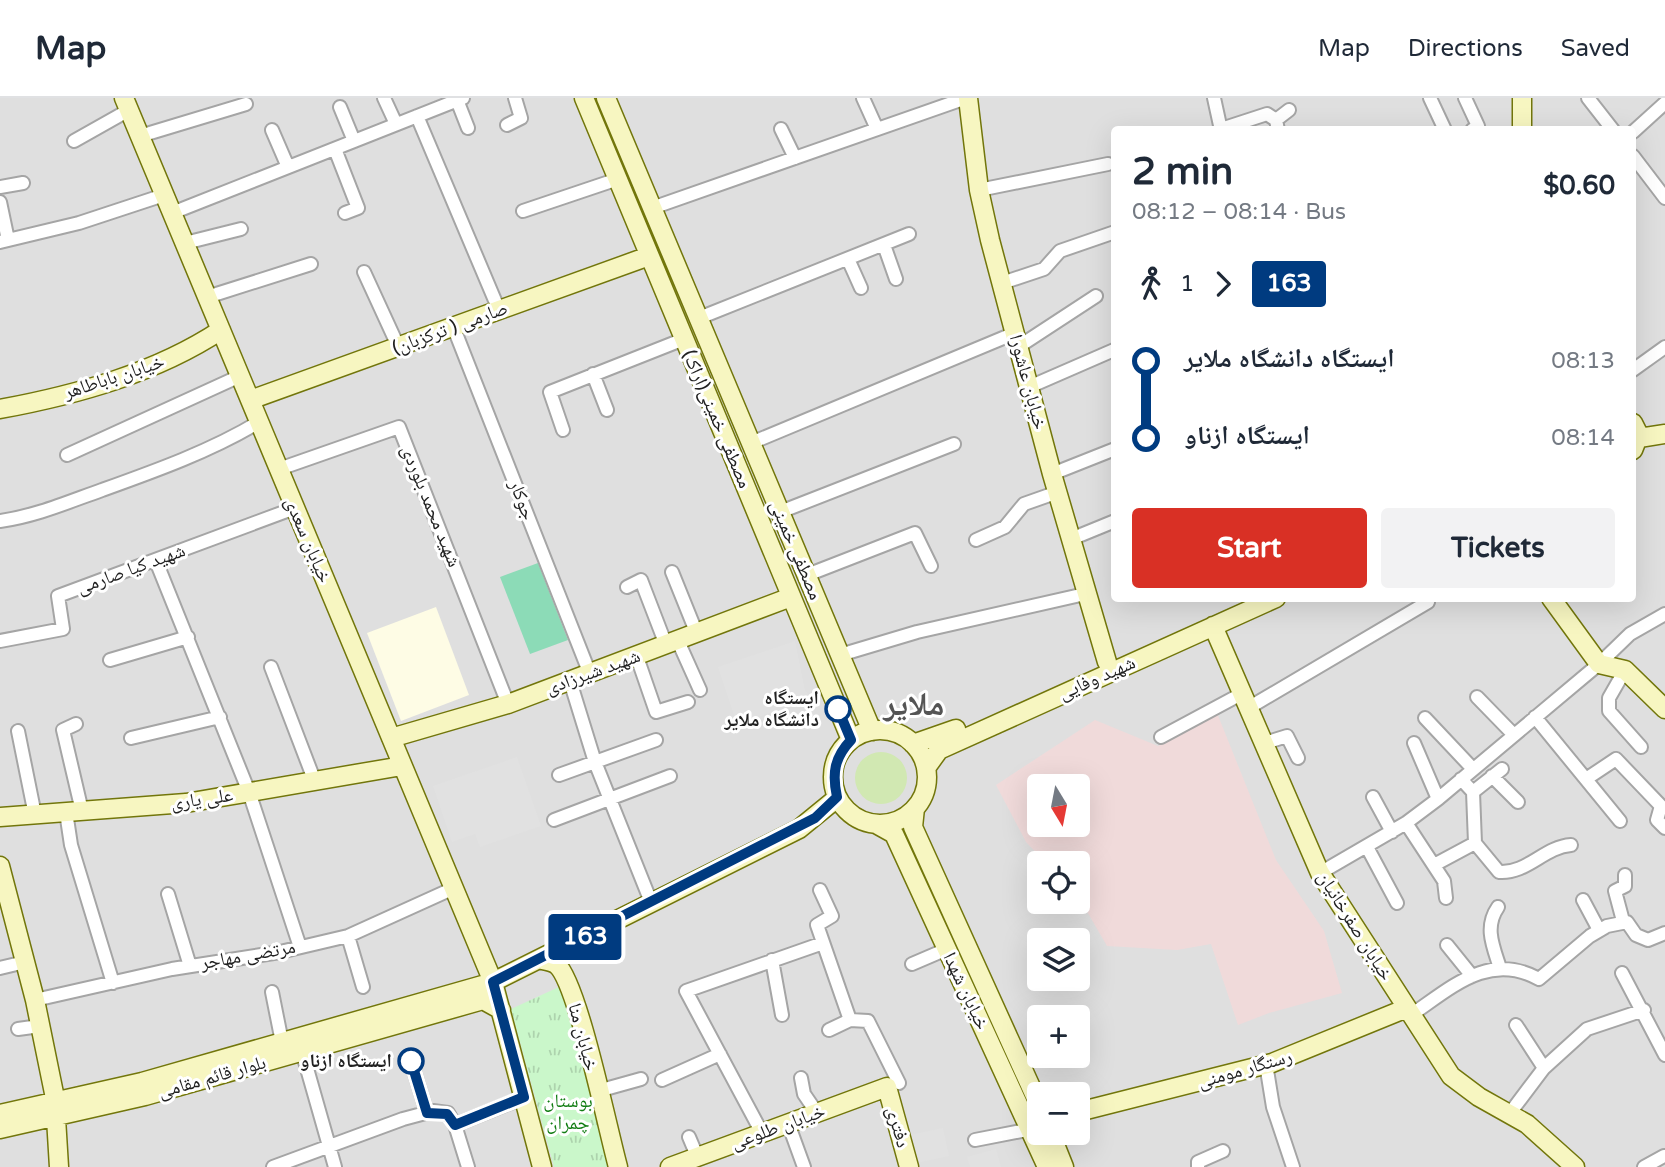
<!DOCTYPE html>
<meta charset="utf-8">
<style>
:root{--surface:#fff;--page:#f2f2f3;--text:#1f2937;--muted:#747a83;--line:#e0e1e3;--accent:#d93025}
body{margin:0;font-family:"Varela Round","Noto Naskh Arabic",sans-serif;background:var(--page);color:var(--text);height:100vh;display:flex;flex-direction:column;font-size:26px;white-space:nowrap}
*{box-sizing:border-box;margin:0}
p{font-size:23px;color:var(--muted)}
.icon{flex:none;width:38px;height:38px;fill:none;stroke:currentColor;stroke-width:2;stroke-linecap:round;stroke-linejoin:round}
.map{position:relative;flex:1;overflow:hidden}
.panel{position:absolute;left:1111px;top:28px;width:525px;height:476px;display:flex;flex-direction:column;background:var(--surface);border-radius:7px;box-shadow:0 7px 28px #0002}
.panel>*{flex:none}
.badge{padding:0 14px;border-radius:5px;font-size:24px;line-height:46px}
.needle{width:46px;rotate:170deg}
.buttons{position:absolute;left:1027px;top:676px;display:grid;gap:14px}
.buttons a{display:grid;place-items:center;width:63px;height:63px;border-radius:7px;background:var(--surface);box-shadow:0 7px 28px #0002;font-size:35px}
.map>.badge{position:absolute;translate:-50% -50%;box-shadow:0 0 0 4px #fff}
.legs{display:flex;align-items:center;gap:10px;height:77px;padding:0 21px;font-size:23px}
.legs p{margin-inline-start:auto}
.headline{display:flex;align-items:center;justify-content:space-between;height:119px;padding:0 21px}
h1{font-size:38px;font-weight:800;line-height:52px}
.cta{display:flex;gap:14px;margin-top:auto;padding:14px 21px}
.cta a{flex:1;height:80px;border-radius:7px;background:var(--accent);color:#fff;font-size:28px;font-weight:800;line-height:80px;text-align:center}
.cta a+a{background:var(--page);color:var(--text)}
ul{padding:0 21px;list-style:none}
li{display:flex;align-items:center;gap:24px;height:77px;font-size:26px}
li i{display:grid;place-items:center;width:10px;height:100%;margin:0 9px;background:currentColor}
li i::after{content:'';width:18px;height:18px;margin:-9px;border:5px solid;border-radius:50%;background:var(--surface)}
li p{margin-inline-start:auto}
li:first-child i{background:linear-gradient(#0000 50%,currentColor 0)}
li:last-child i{background:linear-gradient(currentColor 50%,#0000 0)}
header{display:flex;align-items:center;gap:42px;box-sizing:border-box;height:98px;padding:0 35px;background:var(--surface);border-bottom:2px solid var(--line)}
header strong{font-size:33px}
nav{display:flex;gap:38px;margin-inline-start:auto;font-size:24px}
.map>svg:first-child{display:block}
</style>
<header>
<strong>Map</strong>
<nav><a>Map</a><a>Directions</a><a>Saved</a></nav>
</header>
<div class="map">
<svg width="1665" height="1069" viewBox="0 0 1665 1069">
<defs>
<pattern id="park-tufts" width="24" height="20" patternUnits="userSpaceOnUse" patternTransform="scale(1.75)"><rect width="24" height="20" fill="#caf7ca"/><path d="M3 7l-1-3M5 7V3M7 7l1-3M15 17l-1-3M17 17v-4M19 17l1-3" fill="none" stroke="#add3ad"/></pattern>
</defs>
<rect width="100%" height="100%" fill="#f1eee9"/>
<!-- residential -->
<path fill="#dfdfdf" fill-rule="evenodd" d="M 0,0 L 1665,0 L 1665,1069 L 0,1069 ZM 1115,32 L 1633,32 L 1633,500 L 1115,500 ZM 1040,688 L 1078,688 L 1078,726 L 1040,726 ZM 1040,765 L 1078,765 L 1078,803 L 1040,803 ZM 1040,842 L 1078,842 L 1078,880 L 1040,880 ZM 1040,919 L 1078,919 L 1078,957 L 1040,957 ZM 1040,996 L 1078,996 L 1078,1034 L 1040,1034 Z"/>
<!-- commercial -->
<path fill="#f0dada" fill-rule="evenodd" d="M 1217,615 L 1276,762 L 1324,833 L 1342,895 L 1269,915 L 1238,927 L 1211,846 L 1177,852 L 1107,848 L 1078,798 L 1078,765 L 1046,765 L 1026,744 L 996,687 L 1095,622 L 1158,648 ZM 1040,688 L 1078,688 L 1078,726 L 1040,726 Z"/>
<!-- education -->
<path fill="#fefce5" d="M 436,509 L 469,597 L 401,623 L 367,535 Z"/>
<!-- grass -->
<path fill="#d1e8b2" d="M855 680a26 26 0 1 1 52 0a26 26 0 1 1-52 0Z"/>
<!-- park -->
<path fill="url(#park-tufts)" d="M 561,888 L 568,908 L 611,1069 L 554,1069 L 511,911 Z"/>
<!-- pitch -->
<path fill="#8cdbb7" d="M 538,465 L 568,542 L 530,556 L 500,479 Z"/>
<!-- parking -->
<path fill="#e1e1e1" d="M 795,543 L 805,593 L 814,600 L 737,626 L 718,569 Z
M 517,659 L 541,728 L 480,749 L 475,736 L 452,744 L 433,688 Z
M 943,1030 L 949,1058 L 916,1065 L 910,1037 Z
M 996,1051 L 1001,1069 L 970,1069 L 967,1059 Z"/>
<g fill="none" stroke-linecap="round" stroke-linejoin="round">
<!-- street casing -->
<g stroke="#a5a5a5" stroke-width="16">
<path id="street" d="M 384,0 L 396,26
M 863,0 L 877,31
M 1214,0 L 1221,32
M 1430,0 L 1445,32
M 1465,0 L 1478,28 L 1472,32
M 1588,0 L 1613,32
M 457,2 L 468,30
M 340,9 L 354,43
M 417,18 L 499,212
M 1276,22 L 1289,12
M 507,27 L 521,20 L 515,0
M 781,31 L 795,60
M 272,32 L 288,69
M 1218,32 L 1267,16 L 1276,22 L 1278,32
M 1633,34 L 1665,5
M 140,38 L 246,6
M 74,43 L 129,12
M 335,51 L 358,110 L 345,115
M 1633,58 L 1665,100
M 0,89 L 23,85
M 979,92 L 1108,66
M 0,104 L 8,142
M 652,110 L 966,0
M 523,113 L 618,81
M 172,115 L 463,0
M 0,144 L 79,125 L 164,97
M 185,145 L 241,131
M 884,147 L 896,181
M 848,161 L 861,190
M 364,174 L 398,248
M 1002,185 L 1044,171 L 1060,153 L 1115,134
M 207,199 L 311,166
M 699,220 L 909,136
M 453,228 L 590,576
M 1018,249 L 1096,198
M 1633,272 L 1665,249
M 593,276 L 607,312
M 1029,289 L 1114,252
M 563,332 L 550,294 L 684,241
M 751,345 L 1015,235
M 67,357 L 240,278
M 279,371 L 399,329 L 508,606
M 1052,376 L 1115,351
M 780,414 L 954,346
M 0,423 C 36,418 68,404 102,392 C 155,373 211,353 259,324
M 1071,441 L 1115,423
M 976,442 L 1005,429 L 1024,406 L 1058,394
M 156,463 L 249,694 L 300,849
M 672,474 L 697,536
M 807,477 L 915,435 L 931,468
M 627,489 L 641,482 L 666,547
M 0,543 L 63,531 L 58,498 L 295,410
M 678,543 L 700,592
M 840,557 L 917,534 L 1085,496
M 637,559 L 656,614 L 688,604
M 110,562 L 188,539
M 271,569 L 315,684
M 1625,572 L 1609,600 L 1609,613 L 1641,649
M 570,583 L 595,664 L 651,804
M 1477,599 L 1514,637
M 1250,609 L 1428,504
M 1535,619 L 1620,723
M 1425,620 L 1473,671
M 76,626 L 63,632 L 82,713
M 18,633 L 35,717
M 1161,639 L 1243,595
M 131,640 L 220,619
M 1265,645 L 1287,638 L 1298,660
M 1414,645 L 1438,701
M 559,677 L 656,642
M 1492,678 L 1518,704
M 1461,681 L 1473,694 L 1475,745 L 1499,774 C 1527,776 1544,749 1571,747
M 1586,681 L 1616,661 L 1661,708 L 1657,722 L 1665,730
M 1473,694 L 1502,671
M 1373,699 L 1392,734
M 66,714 L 71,747 L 113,885
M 554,722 L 670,678
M 1406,725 L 1444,783 L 1446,800
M 1367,749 L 1397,805
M 1434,767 L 1475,745
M 1320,775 L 1406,725 L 1438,701 L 1599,566 L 1630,536 L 1665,516
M 820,792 L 832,818 L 817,827 L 850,922 L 868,923 L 899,985
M 168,796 L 190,868
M 1583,802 L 1599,832
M 1498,809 C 1484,829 1493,848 1500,870
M 1623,823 L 1615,793 L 1625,788 L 1625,777
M 348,838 L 363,889
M 1447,847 L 1472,878
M 772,862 L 782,917
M 912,866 L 947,851
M 0,870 L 25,864
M 1622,875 L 1665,957
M 272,894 L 282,944
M 35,902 L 172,871 L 280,854 L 348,838 L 454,790
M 1411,917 C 1451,890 1489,853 1539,881 L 1590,838 L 1607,828 L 1627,824 L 1636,837 L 1648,842 L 1665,835
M 1516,927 L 1544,970
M 18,931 L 40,928
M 829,932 L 850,922
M 302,953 L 335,1069
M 411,963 L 427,1015
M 1266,966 L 1273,1009 L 1293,1069
M 801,980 L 804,996 L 817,1015
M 662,982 L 720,956
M 598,993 L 641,981
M 1510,1015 L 1544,970 L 1587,931 L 1644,912
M 788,1025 L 804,1069
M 455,1027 L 525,999
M 762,1035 L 686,893 L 823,845
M 689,1039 L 697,1058
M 975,1042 L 1032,1031
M 273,1069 L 403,1021 L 433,1013 L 448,1015 L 455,1027 L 468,1069
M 1198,1069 L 1198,1064 L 1223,1053
M 1644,1069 L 1664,1058"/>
</g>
<!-- secondary casing -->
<g stroke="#72760b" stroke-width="21">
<path id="secondary" d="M 124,0 L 493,884 L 542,1069
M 584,0 L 851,642
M 606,0 L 872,633
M 968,0 L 979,92 L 990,142 L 1052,376 L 1107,564
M 1522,32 L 1522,0
M 250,302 L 649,158
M 0,311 C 76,297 156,275 221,232
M 1633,325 L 1639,337 L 1633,352
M 1639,340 L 1665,336
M 1551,500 L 1599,566 L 1625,572 L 1665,611
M 1213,528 L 1320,775 L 1451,978 L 1479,999 L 1527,1026 L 1575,1069
M833 679a47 47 0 1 1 94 0a47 47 0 1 1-94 0Z
M 391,640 L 508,606 L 791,499
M 913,646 L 956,631
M 926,670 L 939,652 L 1276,500
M 915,710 L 913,729 L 1040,1009
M 0,719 L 186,705 L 402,668
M 876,726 L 894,736 L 1047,1069
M 0,768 L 35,902 L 56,1005
M 542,862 C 547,863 553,864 557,867 C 578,886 608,1033 618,1069
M 1078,1014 L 1272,965 L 1407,910
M 0,1016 L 142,984 L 493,884 L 799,731 L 837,700
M 56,1020 L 59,1069
M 0,1031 L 145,998 L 483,902 L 501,912
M 1050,1034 L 1064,1069
M 670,1069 L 887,989 L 909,1069"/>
</g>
<!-- street -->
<use href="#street" stroke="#fff" stroke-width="12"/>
<!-- secondary -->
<use href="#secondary" stroke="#f7f6c1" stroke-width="18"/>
</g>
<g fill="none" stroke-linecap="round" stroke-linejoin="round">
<!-- line-1 casing -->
<g stroke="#fff" stroke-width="16">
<path id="line-1" d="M 411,963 L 427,1015 L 447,1016 L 455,1027 L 524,999 L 493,884 L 815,720 L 837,699 C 832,676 834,660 851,642 L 838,611"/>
</g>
<!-- line-1 -->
<use href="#line-1" stroke="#003b80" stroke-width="10"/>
</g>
<!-- markers -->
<g fill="#fff" stroke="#003b80" stroke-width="3.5">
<circle cx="838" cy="611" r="12"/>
<circle cx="411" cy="963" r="12"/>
</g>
<g text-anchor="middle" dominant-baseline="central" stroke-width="6" stroke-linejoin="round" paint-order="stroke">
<!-- street labels -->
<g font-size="19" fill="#212121" stroke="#fff">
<text transform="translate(450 230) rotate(-20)">صارمی ( ترکزبان)</text>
<text transform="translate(114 279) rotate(-18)">خیابان باباطاهر</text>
<text transform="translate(1028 284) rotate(75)">خیابان عاشورا</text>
<text transform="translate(717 321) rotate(67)">مصطفی خمینی(اراک)</text>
<text transform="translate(522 402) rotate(69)">جوکار</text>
<text transform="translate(431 408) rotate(68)">شهید محمد بلوردی</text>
<text transform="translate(308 442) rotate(67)">خیابان سعدی</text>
<text transform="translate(796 452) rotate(67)">مصطفی خمینی</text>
<text transform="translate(131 471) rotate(-20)">شهید کیا صارمی</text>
<text transform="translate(593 574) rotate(-20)">شهید شیرزادی</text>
<text transform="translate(1097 580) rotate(-24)">شهید وفایی</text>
<text transform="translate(202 701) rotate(-8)">علی یاری</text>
<text transform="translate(1355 828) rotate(58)">خیابان صفرخانیان</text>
<text transform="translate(248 857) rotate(-10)">مرتضی مهاجر</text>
<text transform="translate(966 893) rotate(65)">خیابان شهدا</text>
<text transform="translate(583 939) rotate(75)">خیابان منا</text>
<text transform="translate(1245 971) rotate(-16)">رستگار مومنی</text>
<text transform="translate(212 979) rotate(-16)">بلوار قائم مقامی</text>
<text transform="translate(778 1029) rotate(-20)">خیابان طلوعی</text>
<text transform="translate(898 1029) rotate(74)">دفتری</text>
</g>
<!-- stop labels -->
<g font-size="19" font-weight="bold" fill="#212121" stroke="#fff" text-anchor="end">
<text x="819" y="600">ایستگاه<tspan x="819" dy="22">دانشگاه ملایر</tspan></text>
<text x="392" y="963">ایستگاه ازناو</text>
</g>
<!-- park labels -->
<g font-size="19" fill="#127d13" stroke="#fff">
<text x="568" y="1003">بوستان<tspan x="568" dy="22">چمران</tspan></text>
</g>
<!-- town labels -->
<g font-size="33" font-weight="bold" fill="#545454" stroke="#fff">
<text x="914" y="606">ملایر</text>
</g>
</g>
</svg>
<div class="buttons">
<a><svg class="needle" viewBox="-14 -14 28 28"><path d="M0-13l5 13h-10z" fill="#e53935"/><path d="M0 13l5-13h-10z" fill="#747a83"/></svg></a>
<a><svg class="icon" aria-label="locate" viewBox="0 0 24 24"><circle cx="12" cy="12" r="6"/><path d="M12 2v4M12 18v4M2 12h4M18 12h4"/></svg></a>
<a><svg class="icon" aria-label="layers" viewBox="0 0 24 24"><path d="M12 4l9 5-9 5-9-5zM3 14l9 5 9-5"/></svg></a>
<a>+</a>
<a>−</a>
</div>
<b class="badge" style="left:585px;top:839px;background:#003b80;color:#fff">163</b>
<section class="panel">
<div class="headline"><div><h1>2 min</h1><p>08:12 – 08:14 · Bus</p></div><b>$0.60</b></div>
<div class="legs"><svg class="icon" aria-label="walk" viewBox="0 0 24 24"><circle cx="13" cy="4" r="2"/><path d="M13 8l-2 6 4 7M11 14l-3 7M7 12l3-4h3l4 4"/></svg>1<svg class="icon" aria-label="forward" viewBox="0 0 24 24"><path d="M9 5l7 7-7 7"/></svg><b class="badge" style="background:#003b80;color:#fff">163</b></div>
<ul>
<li><i style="color:#003b80"></i><b>ایستگاه دانشگاه ملایر</b><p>08:13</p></li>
<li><i style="color:#003b80"></i><b>ایستگاه ازناو</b><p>08:14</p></li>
</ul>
<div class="cta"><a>Start</a><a>Tickets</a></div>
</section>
</div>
